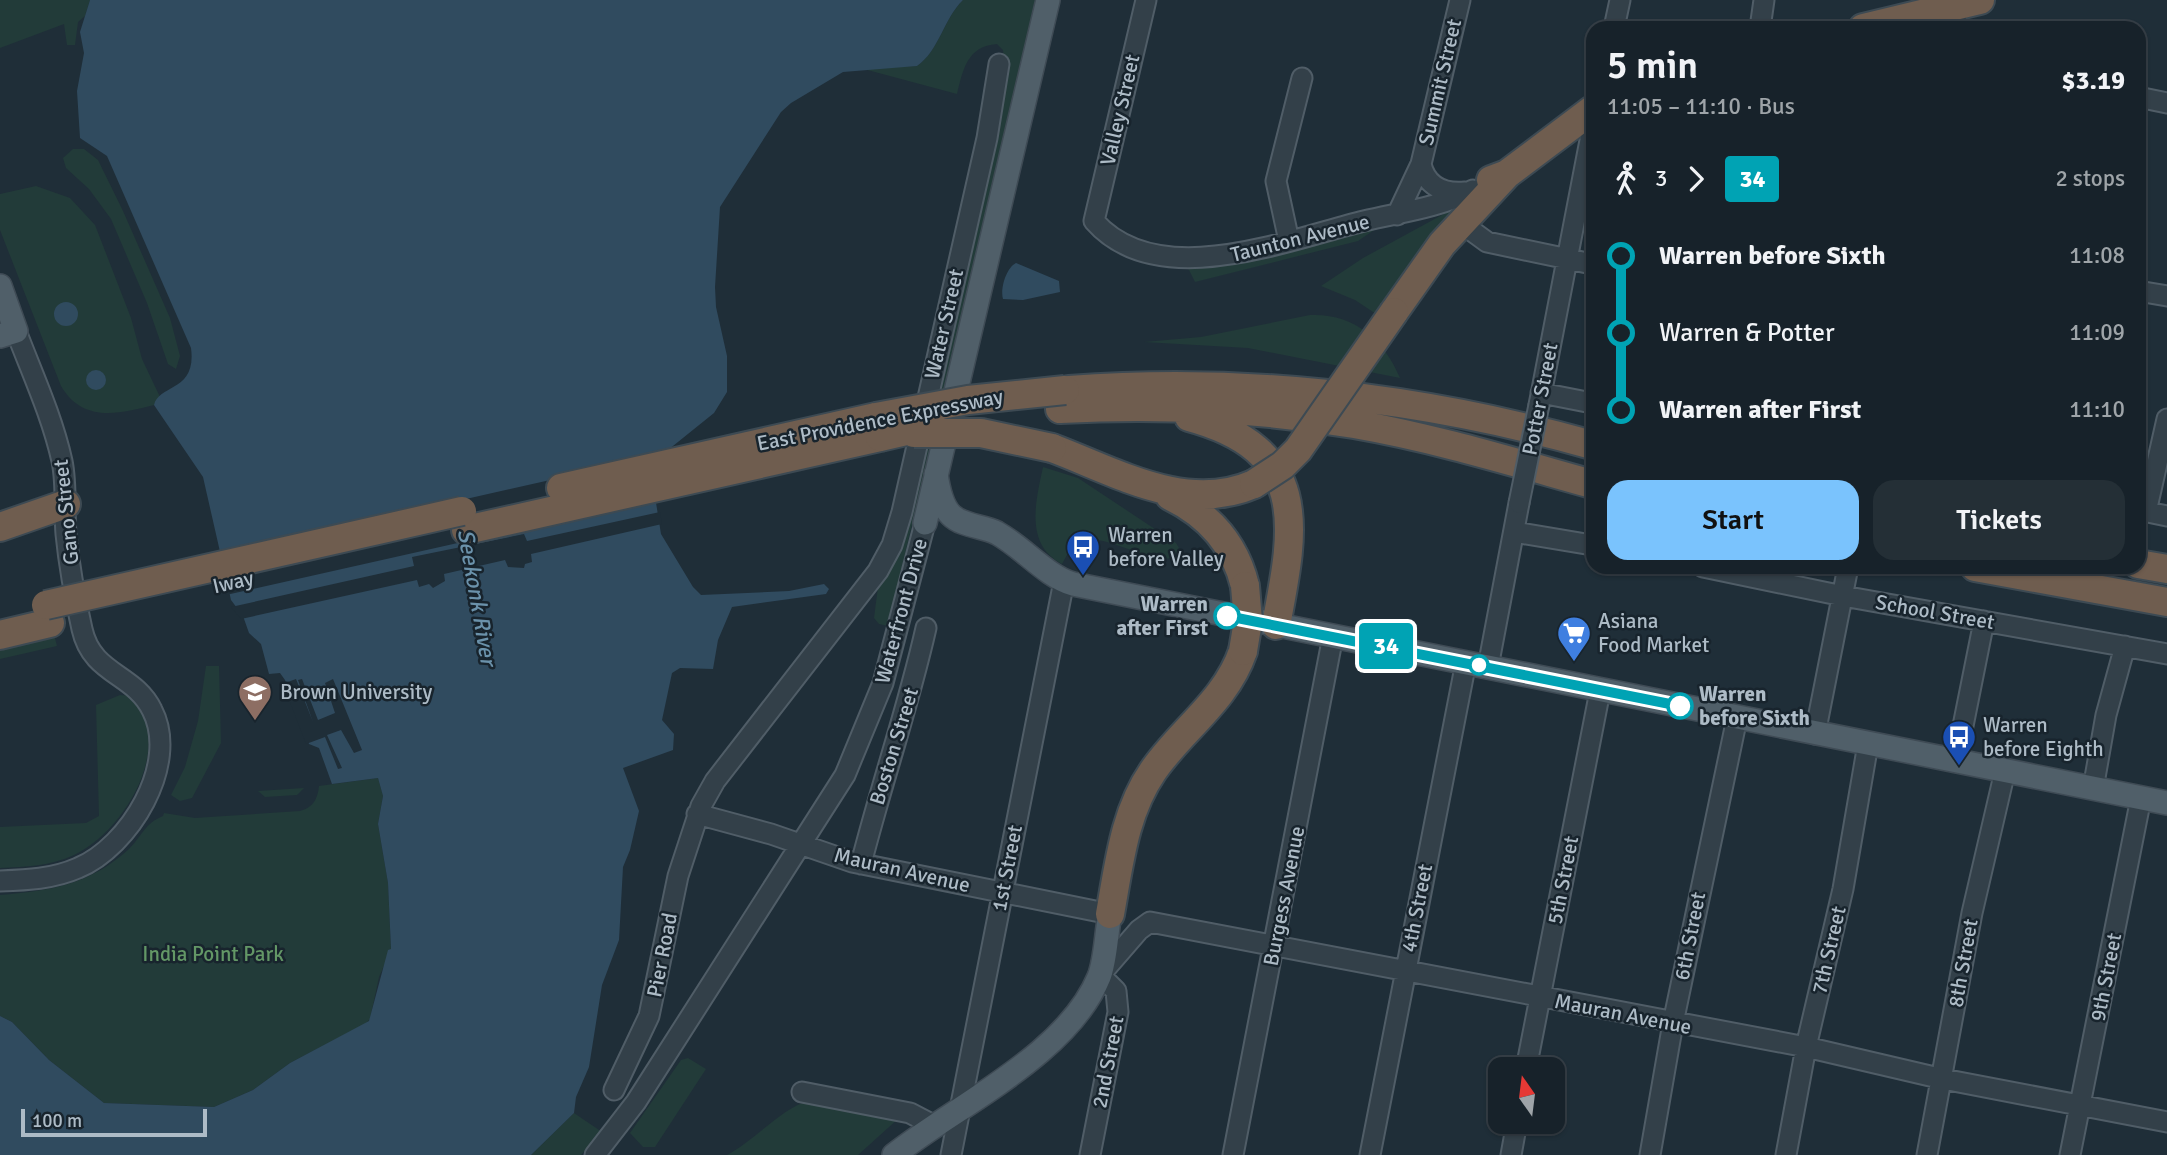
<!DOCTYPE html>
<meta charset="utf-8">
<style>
:root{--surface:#17222a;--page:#242f36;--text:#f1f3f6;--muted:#9ea4a8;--line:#363f47;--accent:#7ac3fd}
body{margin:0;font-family:Signika,sans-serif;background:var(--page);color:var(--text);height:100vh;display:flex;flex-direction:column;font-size:26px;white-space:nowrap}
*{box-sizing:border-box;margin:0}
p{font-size:23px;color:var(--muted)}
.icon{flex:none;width:38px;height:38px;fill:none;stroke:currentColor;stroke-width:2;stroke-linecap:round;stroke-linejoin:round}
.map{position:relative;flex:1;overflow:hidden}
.panel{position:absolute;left:1586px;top:21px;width:560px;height:553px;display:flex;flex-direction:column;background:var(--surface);border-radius:21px;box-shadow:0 2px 5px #0004,0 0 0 2px var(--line)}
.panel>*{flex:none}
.badge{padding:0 14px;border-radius:5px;font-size:24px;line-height:46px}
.needle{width:46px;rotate:346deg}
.tools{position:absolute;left:1488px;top:1057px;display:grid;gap:14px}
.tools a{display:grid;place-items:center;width:77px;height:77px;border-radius:14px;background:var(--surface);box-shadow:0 2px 5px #0004,0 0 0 2px var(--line);font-size:35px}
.scale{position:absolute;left:21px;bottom:18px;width:186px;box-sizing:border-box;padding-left:7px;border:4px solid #adbbc6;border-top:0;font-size:19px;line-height:24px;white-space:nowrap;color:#adbbc6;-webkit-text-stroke:5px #18242d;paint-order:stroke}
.map>.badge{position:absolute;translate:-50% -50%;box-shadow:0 0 0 4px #fff}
.legs{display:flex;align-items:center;gap:10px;height:77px;padding:0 21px;font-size:23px}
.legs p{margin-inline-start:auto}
.head{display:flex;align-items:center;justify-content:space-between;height:119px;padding:0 21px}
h1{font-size:38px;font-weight:600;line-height:52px}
.cta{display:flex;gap:14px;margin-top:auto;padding:14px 21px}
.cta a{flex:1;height:80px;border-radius:21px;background:var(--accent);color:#111;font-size:28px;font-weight:600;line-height:80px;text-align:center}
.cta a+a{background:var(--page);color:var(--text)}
ul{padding:0 21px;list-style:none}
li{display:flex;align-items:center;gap:24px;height:77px;font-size:26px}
li i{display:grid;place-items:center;width:10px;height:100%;margin:0 9px;background:currentColor}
li i::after{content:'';width:18px;height:18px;margin:-9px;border:5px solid;border-radius:50%;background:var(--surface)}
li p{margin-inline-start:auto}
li:first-child i{background:linear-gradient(#0000 50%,currentColor 0)}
li:last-child i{background:linear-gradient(currentColor 50%,#0000 0)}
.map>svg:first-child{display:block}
</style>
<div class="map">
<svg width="2167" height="1155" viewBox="0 0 2167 1155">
<rect width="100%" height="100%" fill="#1f2e38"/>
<!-- green -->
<path fill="#223b39" d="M 0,0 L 90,0 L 85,16 L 78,22 L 75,45 L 67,45 L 64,24 L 0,48 Z
M 963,0 L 1036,0 L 888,626 L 879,624 L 874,618 L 878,587 L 884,578 L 1005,69 L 1003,50 L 997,44 C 967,46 963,70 957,94 L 860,68 L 917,66 C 939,51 944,18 963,0 Z
M 73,149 L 84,149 L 98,160 L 123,211 L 170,318 L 180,356 L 176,369 L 168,364 L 147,303 L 111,219 L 89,189 L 66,168 L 63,158 Z
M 36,186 L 70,198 L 95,225 L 131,318 L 142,359 L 160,397 L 154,405 C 118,414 83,423 61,386 L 0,230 L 0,194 Z
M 1464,203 L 1379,316 L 1355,300 L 1321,286 L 1363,258 Z
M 1383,224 L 1358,241 L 1195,282 L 1187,266 Z
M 1310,315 C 1353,313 1384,339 1400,378 L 1248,348 L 1144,342 L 1201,337 Z
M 1043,467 L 1078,478 L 1176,543 L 1179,548 L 1177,555 C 1156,571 1105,528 1074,542 L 1062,564 C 1024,545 1036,500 1043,467 Z
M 54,634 L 57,646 L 0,659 L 0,648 Z
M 206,666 L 219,666 L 221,743 L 192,798 L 180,801 L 171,795 L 185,767 L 198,721 Z
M 120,695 L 132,696 C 136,702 142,708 144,714 C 164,764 119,834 74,855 C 50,866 26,867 0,868 L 0,827 L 86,823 L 99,816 L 96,705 Z
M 378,778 L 383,796 L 378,824 L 388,883 L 391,950 L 379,977 L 370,1019 L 365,1024 L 290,1063 L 253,1090 L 214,1107 L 104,1103 L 49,1060 L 12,1022 L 0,1016 L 0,895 C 50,891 91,884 129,849 C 142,836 145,823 163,816 L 164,813 L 195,818 L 300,811 C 313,808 318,798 319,786 Z
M 304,788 L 297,795 L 265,797 L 258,791 Z
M 688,1058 L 706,1069 L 655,1147 L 643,1147 L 630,1133 L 681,1060 Z
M 808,1101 L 899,1118 L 858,1155 L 727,1155 C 754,1141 782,1108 808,1101 Z
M 574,1113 L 602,1132 L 581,1155 L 531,1155 Z"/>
<!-- water -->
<path fill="#304b5f" d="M 90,0 L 963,0 C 944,18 939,51 917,66 L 843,72 L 791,103 L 781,112 L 720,207 L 715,287 L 716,307 L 727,356 L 727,392 L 714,413 L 668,450 L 654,490 L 661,534 L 693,587 L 701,595 L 789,591 L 824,584 L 829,589 L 826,594 L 732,607 L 718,640 L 713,669 L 680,668 L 672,673 L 662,720 L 674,734 L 673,750 L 623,768 L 639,811 L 630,850 L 623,867 L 619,940 L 602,985 L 589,1067 L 576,1097 L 574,1113 L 531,1155 L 0,1155 L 0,1016 L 12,1022 L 49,1060 L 104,1103 L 214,1107 L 253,1090 L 290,1063 L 369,1021 L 388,950 L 391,949 L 388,883 L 378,824 L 383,796 L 378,778 L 332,784 L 319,748 L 309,744 L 285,680 L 280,673 L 269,674 L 261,644 L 249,633 L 243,616 L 231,600 L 203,477 L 154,405 C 159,384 197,392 191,348 L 107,156 L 80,138 L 77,91 L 84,53 L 80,32 Z
M 1016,263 L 1059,281 L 1060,292 L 1023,300 L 1003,299 C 1000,289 1006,268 1016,263 Z
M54 314a12 12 0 1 1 24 0a12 12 0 1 1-24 0Z
M86 380a10 10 0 1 1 20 0a10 10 0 1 1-20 0Z"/>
<!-- pier -->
<path fill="#1f2e38" d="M 670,453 L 658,498 L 226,595 L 218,555 Z
M 660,512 L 662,524 L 531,554 L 532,562 L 525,564 L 524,568 L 508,567 L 505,560 L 444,574 L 445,581 L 433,588 L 429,584 L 419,587 L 417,580 L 241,619 L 231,607 L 414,566 L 412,557 L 524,534 L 527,541 Z
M 296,679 L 313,722 L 298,680 L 302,679 L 318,720 L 335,713 L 325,683 L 333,679 L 362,750 L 354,753 L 341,730 L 327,735 L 342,768 L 338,769 L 325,737 L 306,744 L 285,689 L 285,683 Z"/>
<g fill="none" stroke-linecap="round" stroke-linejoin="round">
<!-- minor casing -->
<g stroke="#505d67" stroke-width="23">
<path id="minor" d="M 1146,0 L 1094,221 C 1157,293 1287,240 1364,221 C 1402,212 1438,208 1473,190
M 1614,28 L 1620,0
M 1760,28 L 1764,0
M 1956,28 L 1957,5
M 2138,97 L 2167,103
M 1421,164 C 1426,186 1444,194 1465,192
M 1397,215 L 1421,164 L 1460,0
M 1461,223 L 1487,242 L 1592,264
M 1289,241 L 1276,181 L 1302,78
M 2138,291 L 2167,296
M 1541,393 L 1592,403
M 1539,405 L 1592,130
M 2138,510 L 2167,516
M 2146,512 L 2167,419
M 1514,532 L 1592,545
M 1703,567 L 1843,596 L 2167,654
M 1488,667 L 1519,503
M 1815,734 L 1848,567
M 1956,761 L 1984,621
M 2093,789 L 2106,715 L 2125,646
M 697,814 L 771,834 L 852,862 L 1110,914
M 861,864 C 881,785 908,708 926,628
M 0,881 C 27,880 53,879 78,868 C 129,847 180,764 152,710 C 134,673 92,675 82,629 C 75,598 69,565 66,534 C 64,510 67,485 62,461 C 52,416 32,373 16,331
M 1526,1069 L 1600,691
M 614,1090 L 649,1016 L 678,876 L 701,806 L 715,781 L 878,571 L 892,545 L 902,512 L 987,138 L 999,64
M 802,1092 L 910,1113 L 933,1125
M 595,1155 L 636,1102 L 845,775 L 883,683 L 925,523
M 951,1155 L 1064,581
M 1090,1155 L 1118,1012 L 1116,991 L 1100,975 L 1139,930 L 1150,922 L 1806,1047 L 1943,1079 L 2167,1122
M 1233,1155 L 1333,636
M 1370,1155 L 1466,662
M 1511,1155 L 1517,1122
M 1650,1155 L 1673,1023 L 1737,718
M 1786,1155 L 1806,1047 L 1843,889 L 1868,744
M 1927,1155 L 1972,913 L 2005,771
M 2070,1155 L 2141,798"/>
</g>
<!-- major casing -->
<g stroke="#3f4b55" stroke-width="26">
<path id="major" d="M 0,286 L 16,331 L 0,336
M 936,474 C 938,488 941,505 951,515 C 962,526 983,526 997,533 C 1024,548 1046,576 1073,584 L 2167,803
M 925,523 L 1048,0
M 894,1155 C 957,1105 1067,1055 1099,977 C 1106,959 1106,934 1110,914"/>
</g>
<!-- highway casing -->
<g stroke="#3d4a53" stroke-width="32">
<path id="highway" d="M 1863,28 L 1980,0
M 1491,180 L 1507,174 L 1592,110
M 1394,312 L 1442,244 L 1507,174
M 1069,390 C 1245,377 1422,397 1592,445
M 1060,409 C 1158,404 1257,408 1354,424 C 1435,438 1513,462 1592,484
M 1189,417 C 1311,450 1295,526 1276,625
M 1052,448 C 1116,472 1186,514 1254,484
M 561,488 L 876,417
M 1170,496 C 1209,515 1235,544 1245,586
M 0,527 L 66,504
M 466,530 L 880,437
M 2138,564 L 2167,569
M 1975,567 L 2167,602
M 0,635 L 50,623
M 1110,914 C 1119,865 1124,813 1153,771 C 1182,729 1226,701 1243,651"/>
</g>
<!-- minor -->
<use href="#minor" stroke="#334049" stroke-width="19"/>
<!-- major -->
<use href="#major" stroke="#505f69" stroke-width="23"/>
<!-- highway -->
<use href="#highway" stroke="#6f5d4f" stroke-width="28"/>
<!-- minor-bridge casing -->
<g stroke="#505d67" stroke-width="23" stroke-linecap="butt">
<path id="minor-bridge" d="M 1519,503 L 1539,405"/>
</g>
<!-- highway-bridge casing -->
<g stroke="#3d4a53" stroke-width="32" stroke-linecap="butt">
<path id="highway-bridge" d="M 876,417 L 968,400 L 1065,390
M 914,433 L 981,433 L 1052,448
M 880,437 L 932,425
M 1254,484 L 1283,465 L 1298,450 L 1394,312
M 46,605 L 462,511
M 1243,651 L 1248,621 L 1245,586"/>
</g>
<!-- minor-bridge -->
<use href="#minor-bridge" stroke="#334049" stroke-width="19"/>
<!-- highway-bridge -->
<use href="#highway-bridge" stroke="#6f5d4f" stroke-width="28"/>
</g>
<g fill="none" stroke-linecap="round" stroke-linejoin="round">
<!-- line-1 casing -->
<g stroke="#fff" stroke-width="16">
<path id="line-1" d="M 1227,616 L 1680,706"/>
</g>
<!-- line-1 -->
<use href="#line-1" stroke="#00a3b4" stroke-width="10"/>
</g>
<!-- icons -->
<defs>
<g id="bus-pin" transform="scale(1.75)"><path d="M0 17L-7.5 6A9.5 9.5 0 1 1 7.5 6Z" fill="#1a4fb4" stroke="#18242d"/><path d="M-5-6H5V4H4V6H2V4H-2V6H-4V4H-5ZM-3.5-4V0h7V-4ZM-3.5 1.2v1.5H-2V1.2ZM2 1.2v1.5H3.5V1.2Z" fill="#fff"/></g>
<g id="supermarket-pin" transform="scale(1.75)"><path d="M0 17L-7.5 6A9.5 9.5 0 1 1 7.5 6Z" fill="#3f7fe0" stroke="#18242d"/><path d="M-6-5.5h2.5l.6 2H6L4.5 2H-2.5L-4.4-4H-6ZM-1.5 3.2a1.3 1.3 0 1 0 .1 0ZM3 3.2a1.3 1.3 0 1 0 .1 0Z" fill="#fff"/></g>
<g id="university-pin" transform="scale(1.75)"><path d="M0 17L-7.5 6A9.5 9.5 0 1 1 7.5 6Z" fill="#8d6e63" stroke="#18242d"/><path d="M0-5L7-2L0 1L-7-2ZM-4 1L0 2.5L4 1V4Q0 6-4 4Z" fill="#fff"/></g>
</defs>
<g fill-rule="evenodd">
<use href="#bus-pin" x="1083" y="547"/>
<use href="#supermarket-pin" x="1574" y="633"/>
<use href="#university-pin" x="255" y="692"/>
<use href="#bus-pin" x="1959" y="737"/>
</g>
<!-- markers -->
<g fill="#fff" stroke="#00a3b4" stroke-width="3.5">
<circle cx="1227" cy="616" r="12"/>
<circle cx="1479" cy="665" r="9"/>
<circle cx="1680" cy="706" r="12"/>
</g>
<g text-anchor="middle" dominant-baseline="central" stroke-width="5" stroke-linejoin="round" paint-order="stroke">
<!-- street labels -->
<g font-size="21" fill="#adbbc6" stroke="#18242d">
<text transform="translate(1440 82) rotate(-77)">Summit Street</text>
<text transform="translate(1120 110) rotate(-77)">Valley Street</text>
<text transform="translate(1300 238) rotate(-14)">Taunton Avenue</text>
<text transform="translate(944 324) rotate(-77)">Water Street</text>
<text transform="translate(1540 399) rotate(-79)">Potter Street</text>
<text transform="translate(880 420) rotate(-11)">East Providence Expressway</text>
<text transform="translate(66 512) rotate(-96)">Gano Street</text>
<text transform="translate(233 582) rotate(-13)">Iway</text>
<text transform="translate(901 611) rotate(-75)">Waterfront Drive</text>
<text transform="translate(1935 612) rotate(10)">School Street</text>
<text transform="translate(894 746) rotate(-73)">Boston Street</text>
<text transform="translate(1007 868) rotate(-79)">1st Street</text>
<text transform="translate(902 870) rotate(13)">Mauran Avenue</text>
<text transform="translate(1563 880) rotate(-79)">5th Street</text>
<text transform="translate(1284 896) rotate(-79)">Burgess Avenue</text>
<text transform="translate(1417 908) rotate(-79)">4th Street</text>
<text transform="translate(1690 936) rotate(-79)">6th Street</text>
<text transform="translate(1829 950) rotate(-77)">7th Street</text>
<text transform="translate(662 955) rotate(-79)">Pier Road</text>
<text transform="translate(1963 963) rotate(-80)">8th Street</text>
<text transform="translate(2106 977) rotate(-79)">9th Street</text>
<text transform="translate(1623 1014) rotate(11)">Mauran Avenue</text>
<text transform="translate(1108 1062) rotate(-79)">2nd Street</text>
</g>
<!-- poi labels -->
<g font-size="21" fill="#adbbc6" stroke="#18242d" text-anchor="start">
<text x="1108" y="535">Warren<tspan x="1108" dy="24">before Valley</tspan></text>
<text x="1598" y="621">Asiana<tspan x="1598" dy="24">Food Market</tspan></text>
<text x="280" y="692">Brown University</text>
<text x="1983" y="725">Warren<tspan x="1983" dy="24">before Eighth</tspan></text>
</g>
<!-- stop labels -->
<g font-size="21" font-weight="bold" fill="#adbbc6" stroke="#18242d" text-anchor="end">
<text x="1208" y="604">Warren<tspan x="1208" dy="24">after First</tspan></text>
<text x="1699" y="694" text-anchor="start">Warren<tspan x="1699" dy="24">before Sixth</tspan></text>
</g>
<!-- park labels -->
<g font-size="21" fill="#639766" stroke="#18242d">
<text x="213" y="954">India Point Park</text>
</g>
<!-- water labels -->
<g font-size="23" font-style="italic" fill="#6b92ab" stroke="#18242d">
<text transform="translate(477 597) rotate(80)">Seekonk River</text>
</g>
</g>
</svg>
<div class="tools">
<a><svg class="needle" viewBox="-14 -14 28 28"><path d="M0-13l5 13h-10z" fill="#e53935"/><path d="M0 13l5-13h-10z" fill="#9ea4a8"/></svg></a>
</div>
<div class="scale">100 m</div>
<b class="badge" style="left:1386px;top:646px;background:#00a3b4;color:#fff">34</b>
<section class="panel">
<div class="head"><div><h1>5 min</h1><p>11:05 – 11:10 · Bus</p></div><b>$3.19</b></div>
<div class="legs"><svg class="icon" aria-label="walk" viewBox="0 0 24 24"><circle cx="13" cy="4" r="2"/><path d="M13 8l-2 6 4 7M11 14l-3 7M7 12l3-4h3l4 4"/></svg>3<svg class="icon" aria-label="forward" viewBox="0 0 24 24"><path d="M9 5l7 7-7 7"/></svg><b class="badge" style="background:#00a3b4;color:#fff">34</b><p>2 stops</p></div>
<ul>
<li><i style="color:#00a3b4"></i><b>Warren before Sixth</b><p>11:08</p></li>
<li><i style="color:#00a3b4"></i><span>Warren &amp; Potter</span><p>11:09</p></li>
<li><i style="color:#00a3b4"></i><b>Warren after First</b><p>11:10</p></li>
</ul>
<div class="cta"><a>Start</a><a>Tickets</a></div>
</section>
</div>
